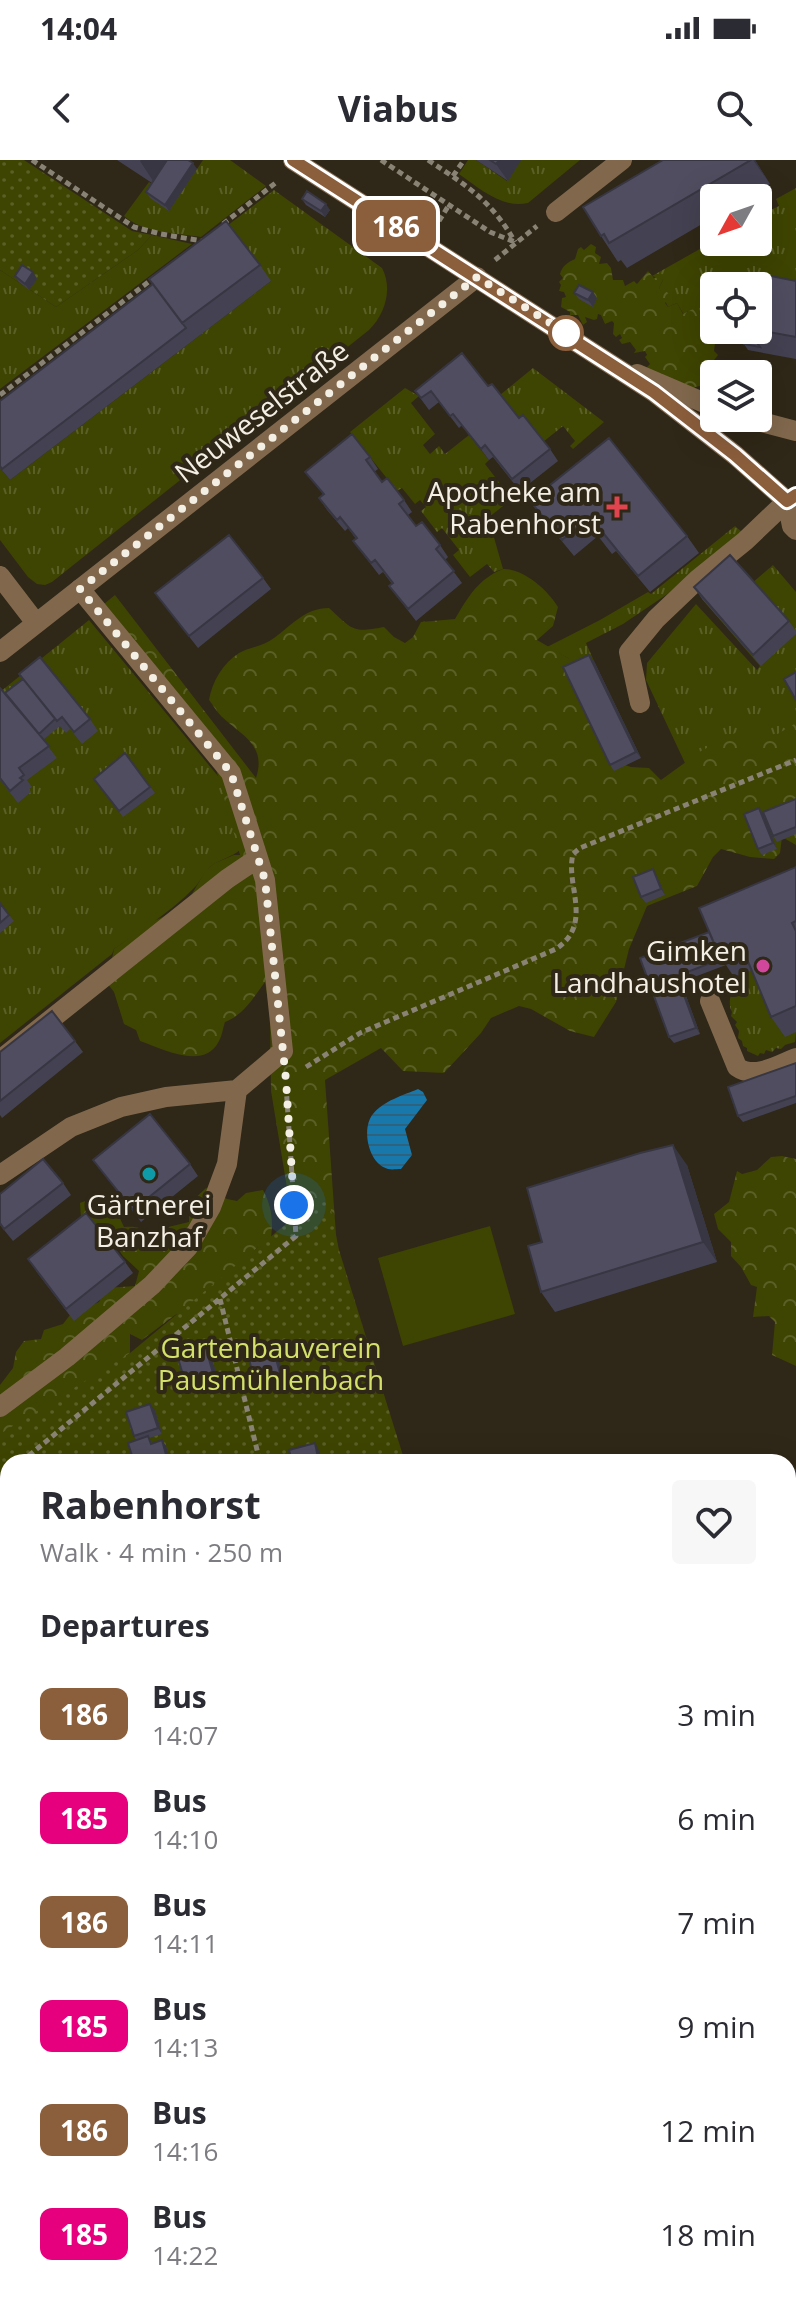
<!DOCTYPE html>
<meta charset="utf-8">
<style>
:root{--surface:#fff;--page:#f7f7f7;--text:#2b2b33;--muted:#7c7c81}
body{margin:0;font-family:"Open Sans",sans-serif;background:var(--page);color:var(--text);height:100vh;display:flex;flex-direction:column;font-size:30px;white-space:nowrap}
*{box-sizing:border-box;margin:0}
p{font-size:26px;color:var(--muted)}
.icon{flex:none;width:44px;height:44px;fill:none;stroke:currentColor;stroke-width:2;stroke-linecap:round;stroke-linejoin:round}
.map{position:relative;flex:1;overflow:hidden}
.sheet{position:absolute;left:0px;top:1294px;width:796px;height:850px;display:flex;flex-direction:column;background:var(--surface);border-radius:24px 24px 0 0;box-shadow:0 8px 32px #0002}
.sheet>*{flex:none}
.badge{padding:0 16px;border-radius:12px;font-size:28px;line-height:52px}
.needle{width:52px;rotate:230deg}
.buttons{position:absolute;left:700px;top:24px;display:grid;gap:16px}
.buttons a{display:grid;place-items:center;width:72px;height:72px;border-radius:8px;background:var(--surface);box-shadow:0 8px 32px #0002;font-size:40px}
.you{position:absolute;width:40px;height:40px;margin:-20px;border:6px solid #fff;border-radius:50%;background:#1a73e8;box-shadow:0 0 0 12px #1a73e833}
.map>.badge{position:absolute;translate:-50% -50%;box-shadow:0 0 0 4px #fff}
h2{padding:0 40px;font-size:30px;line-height:72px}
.round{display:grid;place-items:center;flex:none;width:84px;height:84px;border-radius:8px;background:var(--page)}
.overview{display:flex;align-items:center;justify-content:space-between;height:136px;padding:0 40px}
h1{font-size:38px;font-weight:700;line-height:60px}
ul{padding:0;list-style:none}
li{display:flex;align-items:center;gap:24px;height:104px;padding:0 40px}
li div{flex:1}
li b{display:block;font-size:30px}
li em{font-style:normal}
li .badge{min-width:88px;font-weight:700;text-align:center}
.status{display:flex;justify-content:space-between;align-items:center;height:56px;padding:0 40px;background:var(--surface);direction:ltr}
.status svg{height:22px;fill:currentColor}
header{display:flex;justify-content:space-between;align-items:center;height:104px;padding:0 40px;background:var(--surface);font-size:36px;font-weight:700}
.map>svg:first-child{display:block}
</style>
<div class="status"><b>14:04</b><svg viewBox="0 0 49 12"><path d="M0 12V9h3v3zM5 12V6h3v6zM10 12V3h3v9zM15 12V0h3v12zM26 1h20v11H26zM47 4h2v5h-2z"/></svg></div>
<header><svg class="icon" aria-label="back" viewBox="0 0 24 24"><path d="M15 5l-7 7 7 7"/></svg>Viabus<svg class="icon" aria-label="search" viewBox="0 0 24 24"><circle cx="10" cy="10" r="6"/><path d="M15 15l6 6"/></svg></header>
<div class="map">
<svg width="796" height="2143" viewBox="0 0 796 2143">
<defs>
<pattern id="grass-tufts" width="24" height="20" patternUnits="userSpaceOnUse" patternTransform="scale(2)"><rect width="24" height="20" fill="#3e4401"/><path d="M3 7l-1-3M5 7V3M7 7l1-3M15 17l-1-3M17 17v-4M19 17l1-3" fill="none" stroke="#5a5f26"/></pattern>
<pattern id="forest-crowns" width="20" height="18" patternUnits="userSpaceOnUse" patternTransform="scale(2)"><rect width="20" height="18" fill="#3e4401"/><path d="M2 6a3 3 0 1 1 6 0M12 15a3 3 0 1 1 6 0" fill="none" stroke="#5a5f26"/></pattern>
<pattern id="garden-dots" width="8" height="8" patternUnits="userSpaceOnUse" patternTransform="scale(2)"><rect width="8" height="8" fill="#3e4401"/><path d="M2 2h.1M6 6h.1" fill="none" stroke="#5a5f26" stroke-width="1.8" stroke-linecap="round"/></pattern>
<pattern id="water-rules" width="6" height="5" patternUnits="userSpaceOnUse" patternTransform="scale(2)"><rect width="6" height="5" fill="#1878ab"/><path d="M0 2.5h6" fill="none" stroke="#2e627d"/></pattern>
</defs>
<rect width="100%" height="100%" fill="#2f2717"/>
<!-- grass -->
<path fill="url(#grass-tufts)" d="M 203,0 L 230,0 L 266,26 L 201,77 C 177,73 143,73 124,56 L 149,22 L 157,27 L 197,9 Z
M 468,0 L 476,0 L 507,21 L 521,0 L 580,0 L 528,43 C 502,49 479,28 459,14 Z
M 796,28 L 796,126 L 714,126 L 714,152 L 702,150 L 698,157 L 688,151 L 684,155 L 677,143 L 668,147 L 659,128 L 663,120 L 652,116 L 714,81 L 758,82 L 758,56 L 779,46 L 776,39 Z
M 274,30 L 382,108 C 393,129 385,154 369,170 L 52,422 L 45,425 L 37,424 L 28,417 L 0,380 L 0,308 L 10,320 L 271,121 L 181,101 Z
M 152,75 L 192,84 L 0,229 L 0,110 L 56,147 L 138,90 Z
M 533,208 L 604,262 L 573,289 L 570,286 L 575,281 L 563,266 L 543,282 L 527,270 L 500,235 Z
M 405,228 L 419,236 L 411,243 L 435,274 L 423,285 L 430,294 L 439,286 L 445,294 L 469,275 L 489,300 L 485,304 L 512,339 L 484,361 L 493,374 L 503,409 L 494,412 L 487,404 L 470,417 L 453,395 L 459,390 L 442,368 L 437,372 L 421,351 L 426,347 L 420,340 L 415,344 L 402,328 L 397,331 L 350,272 Z
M 735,366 L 742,372 L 666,435 L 623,464 L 586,483 L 594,501 L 575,509 L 568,498 L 547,487 L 600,460 L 648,432 L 651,434 Z
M 773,405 L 796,432 L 796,583 L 693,620 L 646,520 L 647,503 L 696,444 L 757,510 L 760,506 L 702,439 L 752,423 Z
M 89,460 L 222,621 L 241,689 C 232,698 218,699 209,708 C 203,714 200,722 194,728 C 171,752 141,770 114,789 L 112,794 L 0,883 L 0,532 Z
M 756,808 L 796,872 L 795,882 L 785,885 L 781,889 L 776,888 L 772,892 L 766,890 L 764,894 L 760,893 L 758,896 L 747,891 L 747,888 L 743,886 L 742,881 L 738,878 L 739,871 L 735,865 L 737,862 L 731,856 L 732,852 C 726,842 734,828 734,817 Z
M 796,1468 L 796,1574 L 788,1559 L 788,1472 Z"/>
<!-- forest -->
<path fill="url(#forest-crowns)" d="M 591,84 L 596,87 L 595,93 L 601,97 L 599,104 L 607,103 L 611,108 L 613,120 L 623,120 L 625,126 L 634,121 L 637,124 L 648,111 L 654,118 L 659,117 L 663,120 L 659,128 L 661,131 L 666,131 L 671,136 L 665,143 L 668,147 L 677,143 L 683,154 L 693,149 L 698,156 L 702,150 L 707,150 L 708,162 L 704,170 L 711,173 L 709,178 L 711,182 L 715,183 L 714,191 L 718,195 L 714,200 L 716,206 L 710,209 L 711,219 L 704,219 L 705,225 L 695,227 L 694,229 L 666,218 L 661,213 L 658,215 L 648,212 L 647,207 L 650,204 L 645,197 L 647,195 L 645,191 L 634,193 L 636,190 L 630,182 L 622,184 L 619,180 L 622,178 L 620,174 L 616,177 L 613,174 L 614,163 L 612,161 L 605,164 L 601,155 L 598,154 L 597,159 L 594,160 L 585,157 L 587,162 L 583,165 L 578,155 L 570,155 L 570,152 L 561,147 L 562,138 L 566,137 L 564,132 L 559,131 L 561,125 L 559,122 L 563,118 L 560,114 C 562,106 568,102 575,99 L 578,89 L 581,87 L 584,90 Z
M 503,409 C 523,408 548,430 558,447 L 553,466 L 537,480 L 568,498 L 575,504 L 622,604 L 631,607 L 649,608 L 661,620 L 701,591 L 737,572 L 745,579 L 771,578 L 796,563 L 796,685 L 782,677 L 780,693 L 774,699 L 750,697 L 721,689 L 713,697 L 697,726 L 647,746 L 629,789 L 616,842 L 594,877 L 570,871 L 531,849 L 519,846 L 491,858 L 481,873 L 444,913 L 403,911 L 381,888 L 325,920 L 337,1089 L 298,1094 L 271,931 L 270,854 L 265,822 C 253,838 245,854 225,862 C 223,868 222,876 219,881 C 204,911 163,889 140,881 L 136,870 L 124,864 L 114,832 L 107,823 L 114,789 L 150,763 L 173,752 L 192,760 L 189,739 L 206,710 L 215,703 L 234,695 L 240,695 L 216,609 L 93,453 L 115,435 L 256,618 C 267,585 241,575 221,556 C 217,552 213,545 209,540 C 212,522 223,503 239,493 C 250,487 264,486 274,478 C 292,465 305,448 329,448 C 353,470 352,473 384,467 L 394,477 L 405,483 L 413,477 L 421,462 L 455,459 C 468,437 478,419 503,409 Z
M 782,996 L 796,999 L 796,1206 L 772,1195 L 775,1162 L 769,1156 L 753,1157 L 757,1127 L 751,1125 L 741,1107 L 731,1096 L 731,1082 L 718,1069 L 714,1054 L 729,1042 L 737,1011 L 742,1014 L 757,1010 L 771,997 Z
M 206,1028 L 227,1039 L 237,1041 L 246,1033 L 263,1030 C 272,1047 274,1063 270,1083 L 257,1088 L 192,1149 L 175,1155 L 142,1180 L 130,1174 L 130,1193 L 0,1299 L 0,1225 L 13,1208 L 16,1192 L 24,1181 L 41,1179 L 44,1170 L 63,1164 L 70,1155 L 99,1142 L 106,1128 L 135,1126 L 139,1111 L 123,1096 L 109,1076 L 90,1068 L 81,1058 L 80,1043 C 107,1031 114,1044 124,1067 C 147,1065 144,1074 161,1087 L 164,1068 L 189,1062 L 189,1044 Z
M 788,1559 L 796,1574 L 796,1769 L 788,1770 Z
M 2,1808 L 8,1810 L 8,2136 L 15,2136 L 14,2141 L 11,2143 L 0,2143 L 0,1809 Z
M 788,2023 L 796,2024 L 796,2143 L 249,2143 L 235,2137 L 210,2141 L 200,2136 L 788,2136 Z"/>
<!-- garden -->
<path fill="url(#garden-dots)" d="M 0,0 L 24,0 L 132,71 L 152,75 L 138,90 L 56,147 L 0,110 Z
M 327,1030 L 339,1090 L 405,1302 L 8,1302 L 8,1810 L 0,1809 L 0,1274 L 130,1193 Z"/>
<!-- pitch -->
<path fill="#3e4401" d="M 490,1066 L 515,1154 L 403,1186 L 378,1098 Z"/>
<!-- water -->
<path fill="url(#water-rules)" d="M 418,929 L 423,932 L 427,940 L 405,969 L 412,995 L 401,1009 C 397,1009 392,1010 388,1009 C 368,1004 361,968 373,954 C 383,941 404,935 418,929 Z
M 15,2136 L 200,2136 L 210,2141 L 235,2137 L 249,2143 L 11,2143 L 14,2140 Z"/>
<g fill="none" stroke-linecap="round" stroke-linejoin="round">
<!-- stream -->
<path stroke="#1878ab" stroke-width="10" d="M 0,2074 L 8,2072
M 300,2136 L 323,2143"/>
<!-- path -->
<path stroke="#898375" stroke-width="5" stroke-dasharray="6 4" stroke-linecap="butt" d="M 32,0 L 134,67 L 161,74 L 202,81
M 381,0 L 490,72 L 515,82
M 428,0 C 467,26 491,40 515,82
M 453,16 L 464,0
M 439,61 L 449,45
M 223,64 L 278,21
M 495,100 L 537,66
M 0,235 L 155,117
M 306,907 L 360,873 L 556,789 C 594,763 565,726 573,694 L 580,688 L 796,600
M 220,1139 L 260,1302
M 21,1302 L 296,1076 L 286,925
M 0,1319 L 8,1313
M 0,1444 L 8,1442
M 0,1655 L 8,1654
M 0,1828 L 8,1829
M 0,2018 L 8,2016
M 788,2078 L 796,2077"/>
<!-- service -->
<path stroke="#81684d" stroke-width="20" d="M 640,543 L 629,492 L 656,459 L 698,419 L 745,381 L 787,341
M 710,841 L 737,907 C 755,920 778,905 796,898
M 0,900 L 227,719 L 258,698
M 0,1015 L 71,967 L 121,947 L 166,937 L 237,930 L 283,891 L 265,720 L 231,613 L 80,429
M 0,1247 L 67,1197 L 152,1125 L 188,1087 L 211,1047 L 227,1004 L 237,930"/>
<!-- minor -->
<path stroke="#81684d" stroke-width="20" d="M 556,52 L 622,0
M 637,214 L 714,247
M 746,258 L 796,271
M 0,416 L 36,463
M 0,492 L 477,117"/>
<!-- tertiary -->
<path stroke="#81684d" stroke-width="20" d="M 293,0 L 654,232 L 735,295 L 787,341 L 796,344
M 787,341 L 792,366 L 796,370"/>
</g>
<!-- wall -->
<path fill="#444252" d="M 117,0 L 188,0 L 197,9 L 169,51 L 150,38 L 146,32 L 152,23 Z
M 476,0 L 521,0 L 508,21 Z
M 663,0 L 755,0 L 770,24 L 747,38 L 714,38 L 714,57 L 627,108 L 621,100 L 618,102 L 601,76 Z
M 302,39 L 330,50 L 325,57 L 306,45 Z
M 260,105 L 271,121 L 10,320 L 0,308 L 0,241 Z
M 33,112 L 37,119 L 29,130 L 19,122 L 15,116 Z
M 796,121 L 796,199 L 748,190 L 744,184 L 734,182 L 730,176 L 720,174 L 717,170 L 758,170 Z
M 574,133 L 597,138 L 593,147 L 579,139 Z
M 488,226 L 550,289 L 558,301 L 520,331 L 493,297 L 489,300 L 462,265 L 459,268 L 439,242 L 429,250 L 415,231 Z
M 370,297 L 378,309 L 374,312 L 382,322 L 404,340 L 412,352 L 408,355 L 416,366 L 440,385 L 448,397 L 445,400 L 462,423 L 416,461 L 389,426 L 392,424 L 383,412 L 379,415 L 353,381 L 356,379 L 348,368 L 345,371 L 327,350 L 319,338 L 323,334 L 305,312 Z
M 530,341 L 687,376 L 699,393 L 650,432 L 616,391 L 612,394 L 598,376 L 574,396 L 542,357 Z
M 263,418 L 271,429 L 198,488 L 155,433 Z
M 694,427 L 789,461 L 796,471 L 796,474 L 761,506 L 702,439 Z
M 594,501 L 641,598 L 614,611 L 610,605 Z
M 0,528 L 5,533 L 90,559 L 98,571 L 82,584 L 70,569 L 66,573 L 58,564 L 60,566 L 43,580 L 57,598 L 27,620 L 32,627 L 29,629 L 31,632 L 18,643 L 0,620 Z
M 125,593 L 155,633 L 123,657 L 94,619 Z
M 796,639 L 796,674 L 777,682 L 773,676 Z
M 759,648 L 763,654 L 777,689 L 762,695 L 758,689 Z
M 796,707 L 796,872 L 785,877 L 771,857 L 752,810 L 734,817 L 726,805 L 681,822 L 700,874 L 674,883 L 669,877 L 640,798 L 709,772 Z
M 657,716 L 665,735 L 646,743 L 641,737 Z
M 0,743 L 14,761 L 0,773 Z
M 75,881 L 83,892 L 2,958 L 0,955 L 0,892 Z
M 796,903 L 796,943 L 743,962 L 738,956 Z
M 93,1000 L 190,1004 L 198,1016 L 141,1062 Z
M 687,1005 L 717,1102 L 555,1152 L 541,1132 L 542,1082 Z
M 63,1023 L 71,1035 L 13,1081 L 0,1065 L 0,1034 Z
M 125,1102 L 133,1113 L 74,1161 L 36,1111 Z
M 273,1188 L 278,1194 L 285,1223 L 259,1229 L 255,1223 Z
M 209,1189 L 218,1219 L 189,1228 L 185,1222 Z
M 155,1250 L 162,1274 L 149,1278 L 152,1283 L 166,1286 L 171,1302 L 134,1302 L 136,1280 L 134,1276 Z
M 796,1310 L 796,1380 L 788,1383 L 788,1312 Z
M 4,1684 L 8,1690 L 8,1715 L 0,1717 L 0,1685 Z"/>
<!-- shaded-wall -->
<path fill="#373642" d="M 141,0 L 176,0 L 157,27 L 140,1 Z
M 499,0 L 521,0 L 508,21 L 496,4 Z
M 753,0 L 755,0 L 770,24 Z
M 193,3 L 197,9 L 169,51 L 165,45 Z
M 326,44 L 330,50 L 325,57 L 321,51 Z
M 33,112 L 37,119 L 29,130 L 25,124 Z
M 593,132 L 597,138 L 593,147 L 588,140 Z
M 589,495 L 594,501 L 641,598 L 636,592 Z
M 759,648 L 763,654 L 777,689 L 773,683 Z
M 653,709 L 657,716 L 665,735 L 661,729 Z
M 677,816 L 681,822 L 700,874 L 696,868 Z
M 673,985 L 687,1005 L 717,1102 L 703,1082 Z
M 204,1182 L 209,1189 L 218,1219 L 213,1213 Z
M 273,1188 L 278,1194 L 285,1223 L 281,1217 Z
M 150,1244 L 155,1250 L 162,1274 L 158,1268 Z
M 162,1280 L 166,1286 L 171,1302 L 168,1302 Z
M 315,1283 L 319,1290 L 322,1302 L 319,1302 Z
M 4,1684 L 8,1690 L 8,1709 Z"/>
<!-- building -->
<path fill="#4f4d5f" stroke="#373642" stroke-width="2" d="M 167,0 L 188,0 L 193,3 L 165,45 L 146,32 Z
M 490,0 L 499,0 L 496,4 Z
M 663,0 L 751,0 L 609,83 L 604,74 L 601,76 L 583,47 Z
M 307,31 L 326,44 L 321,51 L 302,39 Z
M 226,61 L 260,105 L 182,163 L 149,119 Z
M 22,105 L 33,112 L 25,124 L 15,116 Z
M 756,113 L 796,121 L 796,177 L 758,170 L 758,126 L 754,126 Z
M 153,124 L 186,168 L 2,309 L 0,306 L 0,241 Z
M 579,125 L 593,132 L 588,140 L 574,133 Z
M 726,170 L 748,170 L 760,187 L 744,184 L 745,179 L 730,176 L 731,171 Z
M 462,193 L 488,226 L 492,224 L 519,258 L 523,255 L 550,289 L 512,319 L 485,285 L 481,289 L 453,254 L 450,256 L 431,231 L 421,238 L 415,231 Z
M 352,274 L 370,297 L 366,300 L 382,322 L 387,318 L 404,340 L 399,344 L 416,366 L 422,362 L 440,385 L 436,389 L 454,411 L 408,449 L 389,426 L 393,423 L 375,400 L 371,403 L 353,381 L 357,378 L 340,357 L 337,360 L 319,338 L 324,334 L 305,312 Z
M 609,278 L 687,376 L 638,416 L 604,374 L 601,377 L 586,360 L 562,380 L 530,341 Z
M 229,375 L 263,418 L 189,476 L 155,433 Z
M 730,395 L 789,461 L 753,495 L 694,427 Z
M 589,495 L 636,592 L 610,605 L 563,507 Z
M 40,497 L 90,559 L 74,572 L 62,557 L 57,561 L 19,514 Z
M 796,512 L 796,540 L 784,519 Z
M 23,519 L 55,559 L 39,574 L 5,533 Z
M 0,528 L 49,586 L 19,608 L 24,615 L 20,618 L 23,620 L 10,631 L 0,618 Z
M 125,593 L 150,627 L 119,651 L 94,619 Z
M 796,639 L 796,667 L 773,676 L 763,652 Z
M 759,648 L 773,683 L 758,689 L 744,654 Z
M 796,707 L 796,761 L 792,763 L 796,771 L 796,846 L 771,857 L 742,787 L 720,797 L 699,748 Z
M 653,709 L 661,729 L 641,737 L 633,717 Z
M 0,743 L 9,755 L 0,763 Z
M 709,772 L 721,799 L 677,816 L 696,868 L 669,877 L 640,798 Z
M 52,851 L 75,881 L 0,941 L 0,892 Z
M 796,903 L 796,936 L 738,956 L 728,927 Z
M 150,954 L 190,1004 L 133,1050 L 93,1000 Z
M 673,985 L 703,1082 L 541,1132 L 528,1086 L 542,1082 L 527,1028 L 640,993 Z
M 43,999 L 63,1023 L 4,1069 L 0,1063 L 0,1034 Z
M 86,1053 L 125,1102 L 66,1149 L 28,1099 Z
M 204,1182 L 213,1213 L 185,1222 L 176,1191 Z
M 273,1188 L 281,1217 L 255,1223 L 248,1195 Z
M 150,1244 L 158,1268 L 134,1276 L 126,1252 Z
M 148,1276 L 151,1284 L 162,1280 L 168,1302 L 134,1302 L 128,1283 Z
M 315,1283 L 319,1302 L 292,1302 L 289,1290 Z
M 796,1310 L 796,1360 L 788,1363 L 788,1312 Z
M 4,1684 L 8,1709 L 0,1710 L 0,1685 Z"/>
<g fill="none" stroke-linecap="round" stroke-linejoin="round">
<!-- line casing -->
<g stroke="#fff" stroke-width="18">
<path id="line" d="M 293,0 L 654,232 L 735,295 L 787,341 L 796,335"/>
</g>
<!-- line -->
<use href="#line" stroke="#8b5e3c" stroke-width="12"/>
<!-- walk -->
<path stroke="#f4efe4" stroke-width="8" stroke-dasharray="0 14.4" d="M 294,1045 L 286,920 L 265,720 L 231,613 L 80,429 L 477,117 L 566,173"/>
</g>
<!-- markers -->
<circle fill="#fff" stroke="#8b5e3c" stroke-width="4" cx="566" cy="173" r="16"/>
<path fill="#e0444e" stroke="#2f2717" stroke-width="3" d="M613 335h8v8h8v8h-8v8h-8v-8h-8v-8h8z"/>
<circle fill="#d1479c" stroke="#2f2717" stroke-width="3" cx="763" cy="806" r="8"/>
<circle fill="#0f9aa8" stroke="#2f2717" stroke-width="3" cx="149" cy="1014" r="8"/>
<g text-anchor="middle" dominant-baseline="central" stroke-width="8" stroke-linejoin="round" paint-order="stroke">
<!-- street labels -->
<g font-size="28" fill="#f4efe4" stroke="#2f2717">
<text transform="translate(261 251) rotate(-38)">Neuweselstraße</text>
</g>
<!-- poi labels -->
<g font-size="28" fill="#f4efe4" stroke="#2f2717" text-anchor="end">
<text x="601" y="331">Apotheke am<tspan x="601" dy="32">Rabenhorst</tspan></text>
<text x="747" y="790">Gimken<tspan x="747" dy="32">Landhaushotel</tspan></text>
<text x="149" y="1044" text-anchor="middle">Gärtnerei<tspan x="149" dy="32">Banzhaf</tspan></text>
</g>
<!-- park labels -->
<g font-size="28" fill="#d3e16b" stroke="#2f2717">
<text x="271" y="1187">Gartenbauverein<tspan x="271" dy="32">Pausmühlenbach</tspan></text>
</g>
</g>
</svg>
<div class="buttons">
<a><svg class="needle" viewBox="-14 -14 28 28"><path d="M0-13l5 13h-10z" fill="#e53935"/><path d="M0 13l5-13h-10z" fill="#7c7c81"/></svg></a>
<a><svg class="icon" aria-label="locate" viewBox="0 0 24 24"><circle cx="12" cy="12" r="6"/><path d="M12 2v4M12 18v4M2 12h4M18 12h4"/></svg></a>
<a><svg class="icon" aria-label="layers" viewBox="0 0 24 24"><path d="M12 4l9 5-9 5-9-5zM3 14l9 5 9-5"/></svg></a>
</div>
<div class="you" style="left:294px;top:1045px"></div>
<b class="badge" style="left:396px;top:66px;background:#8b5e3c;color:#fff">186</b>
<section class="sheet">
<div class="overview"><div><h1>Rabenhorst</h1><p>Walk · 4 min · 250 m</p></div><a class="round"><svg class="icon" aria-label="heart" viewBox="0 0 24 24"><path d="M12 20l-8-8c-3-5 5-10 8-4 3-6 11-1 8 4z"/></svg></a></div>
<h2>Departures</h2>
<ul>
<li><span class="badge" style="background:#8b5e3c;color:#fff">186</span><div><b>Bus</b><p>14:07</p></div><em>3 min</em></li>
<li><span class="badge" style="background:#e6007e;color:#fff">185</span><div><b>Bus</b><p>14:10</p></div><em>6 min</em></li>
<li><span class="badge" style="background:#8b5e3c;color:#fff">186</span><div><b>Bus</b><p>14:11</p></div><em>7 min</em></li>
<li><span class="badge" style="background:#e6007e;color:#fff">185</span><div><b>Bus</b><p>14:13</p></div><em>9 min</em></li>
<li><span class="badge" style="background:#8b5e3c;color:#fff">186</span><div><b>Bus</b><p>14:16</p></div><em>12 min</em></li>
<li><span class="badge" style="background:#e6007e;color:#fff">185</span><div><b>Bus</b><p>14:22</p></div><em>18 min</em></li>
</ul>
</section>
</div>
